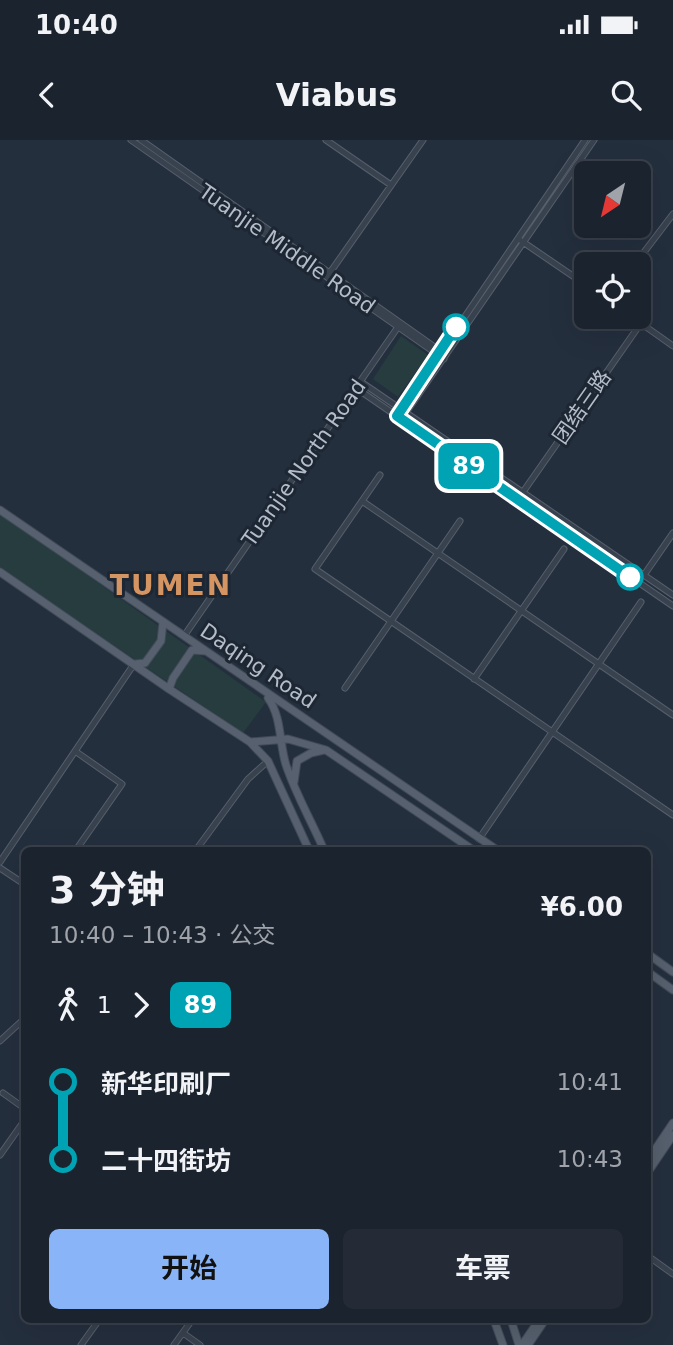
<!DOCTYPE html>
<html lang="zh">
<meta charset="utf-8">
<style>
:root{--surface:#1b232e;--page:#242b36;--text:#f1f3f6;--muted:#a0a4aa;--line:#39404a;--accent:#8ab4f8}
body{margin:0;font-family:"DejaVu Sans","Noto Sans SC",sans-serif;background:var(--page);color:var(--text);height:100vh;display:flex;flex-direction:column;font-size:26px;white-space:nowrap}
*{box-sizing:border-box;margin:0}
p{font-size:23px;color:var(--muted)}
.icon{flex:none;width:38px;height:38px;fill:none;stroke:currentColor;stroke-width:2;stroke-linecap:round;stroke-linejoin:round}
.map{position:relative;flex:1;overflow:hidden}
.details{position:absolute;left:21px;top:707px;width:630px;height:476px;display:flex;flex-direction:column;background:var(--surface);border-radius:10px;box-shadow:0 7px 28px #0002,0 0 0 2px var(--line)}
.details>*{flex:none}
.badge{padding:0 14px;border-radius:10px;font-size:24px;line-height:46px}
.needle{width:46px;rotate:215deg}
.fabs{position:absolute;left:574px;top:21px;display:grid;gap:14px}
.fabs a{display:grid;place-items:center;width:77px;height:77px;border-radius:10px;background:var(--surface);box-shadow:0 7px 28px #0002,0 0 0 2px var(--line);font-size:35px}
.map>.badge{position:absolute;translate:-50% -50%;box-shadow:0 0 0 4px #fff}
.legs{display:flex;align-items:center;gap:10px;height:77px;padding:0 28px;font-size:23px}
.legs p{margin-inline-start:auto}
.headline{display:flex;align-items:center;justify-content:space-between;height:119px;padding:0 28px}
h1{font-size:38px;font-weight:700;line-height:52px}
.primary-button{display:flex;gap:14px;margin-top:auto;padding:14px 28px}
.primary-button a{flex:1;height:80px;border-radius:10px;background:var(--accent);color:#111;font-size:28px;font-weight:700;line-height:80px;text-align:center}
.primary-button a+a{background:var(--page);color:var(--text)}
ul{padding:0 28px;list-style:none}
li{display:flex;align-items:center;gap:24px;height:77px;font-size:26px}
li i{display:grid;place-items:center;width:10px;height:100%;margin:0 9px;background:currentColor}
li i::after{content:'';width:18px;height:18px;margin:-9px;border:5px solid;border-radius:50%;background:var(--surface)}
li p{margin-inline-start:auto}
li:first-child i{background:linear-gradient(#0000 50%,currentColor 0)}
li:last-child i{background:linear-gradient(currentColor 50%,#0000 0)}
.status{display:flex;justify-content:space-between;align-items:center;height:49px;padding:0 35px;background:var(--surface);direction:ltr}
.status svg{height:19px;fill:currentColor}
header{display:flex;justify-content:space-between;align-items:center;height:91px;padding:0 28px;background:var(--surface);font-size:32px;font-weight:700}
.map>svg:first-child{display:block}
</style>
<div class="status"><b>10:40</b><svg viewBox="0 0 49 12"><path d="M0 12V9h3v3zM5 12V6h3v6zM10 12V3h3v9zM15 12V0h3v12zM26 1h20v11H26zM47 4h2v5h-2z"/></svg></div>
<header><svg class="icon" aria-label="back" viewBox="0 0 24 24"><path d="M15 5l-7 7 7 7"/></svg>Viabus<svg class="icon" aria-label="search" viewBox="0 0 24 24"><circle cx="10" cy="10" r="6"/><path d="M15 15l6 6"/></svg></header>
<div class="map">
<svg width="673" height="1205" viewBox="0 0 673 1205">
<rect width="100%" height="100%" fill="#242f3e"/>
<!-- green -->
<path fill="#263c3f" d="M 401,196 L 428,215 L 398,257 L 373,239 Z
M 0,373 L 266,562 L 243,593 L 0,428 Z"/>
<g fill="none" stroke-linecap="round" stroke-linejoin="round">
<!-- minor casing -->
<g stroke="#565f6c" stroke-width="7">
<path id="minor" d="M 131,0 L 444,219
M 141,0 L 446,215
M 326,0 L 391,45
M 520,100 L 586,145
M 635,124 L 673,74
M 329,134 L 423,0
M 632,177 L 673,206
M 361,242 L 673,455
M 356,248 L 673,466
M 400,272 L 585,0
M 405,274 L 594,0
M 380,335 L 315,429 L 673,675
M 523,352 L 641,183
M 362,361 L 673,575
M 644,435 L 673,393
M 184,496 L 400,184
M 474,539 L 564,409
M 345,548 L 460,381
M 75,611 L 122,644 L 76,710
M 479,699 L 641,462
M 196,710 L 248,639 L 268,621
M 0,722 L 134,524
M 0,728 L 24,744
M 0,901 L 24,879
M 3,953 L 24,968
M 0,1015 L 24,981
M 648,1116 L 673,1134
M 183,1193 L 200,1205
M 81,1205 L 99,1180
M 174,1205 L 192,1180"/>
</g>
<!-- major casing -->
<g stroke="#414a57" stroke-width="9">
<path id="major" d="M 0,370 L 497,710
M 0,432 L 169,549 L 250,602 L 268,621 L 309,710
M 135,524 L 145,523 L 161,501 L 163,482
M 169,549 L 173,538 L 192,510 L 205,511
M 268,558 C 282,577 279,603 286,625 C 296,655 312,682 324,710
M 250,602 L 288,599 L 326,610 L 473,710
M 294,642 L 297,621 L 311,613 L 324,610
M 648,814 L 673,832
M 648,832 L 673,850
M 648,1020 L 673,983
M 648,1032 L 673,995
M 494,1180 L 503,1205
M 511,1180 L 519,1205
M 522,1205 L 539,1180
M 528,1205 L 545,1180"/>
</g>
<!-- minor -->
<use href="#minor" stroke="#38414e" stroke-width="5"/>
<!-- major -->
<use href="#major" stroke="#56606e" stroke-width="7"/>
</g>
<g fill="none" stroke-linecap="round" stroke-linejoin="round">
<!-- line-1 casing -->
<g stroke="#fff" stroke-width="16">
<path id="line-1" d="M 456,187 L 397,276 L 630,437"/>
</g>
<!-- line-1 -->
<use href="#line-1" stroke="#00a3b4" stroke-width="10"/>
</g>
<!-- markers -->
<g fill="#fff" stroke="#00a3b4" stroke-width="3.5">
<circle cx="456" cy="187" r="12"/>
<circle cx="630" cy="437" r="12"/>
</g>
<g text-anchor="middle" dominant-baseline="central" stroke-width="6" stroke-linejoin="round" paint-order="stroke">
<!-- street labels -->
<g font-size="21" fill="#b4bcc9" stroke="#1d2633">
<text transform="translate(287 109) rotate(35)">Tuanjie Middle Road</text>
<text transform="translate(582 267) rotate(-55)">团结三路</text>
<text transform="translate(304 323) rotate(-55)">Tuanjie North Road</text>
<text transform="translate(258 526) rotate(34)">Daqing Road</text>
</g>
<!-- district labels -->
<g font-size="28" font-weight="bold" letter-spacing="2" fill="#d59563" stroke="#1d2633">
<text x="171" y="445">TUMEN</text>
</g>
</g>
</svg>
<div class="fabs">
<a><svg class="needle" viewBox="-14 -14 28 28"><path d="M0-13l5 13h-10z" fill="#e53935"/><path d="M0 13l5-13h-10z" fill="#a0a4aa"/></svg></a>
<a><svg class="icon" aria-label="locate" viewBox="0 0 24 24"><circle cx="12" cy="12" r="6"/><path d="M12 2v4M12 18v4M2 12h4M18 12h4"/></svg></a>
</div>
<b class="badge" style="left:469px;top:326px;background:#00a3b4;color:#fff">89</b>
<section class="details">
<div class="headline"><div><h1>3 分钟</h1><p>10:40 – 10:43 · 公交</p></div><b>¥6.00</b></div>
<div class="legs"><svg class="icon" aria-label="walk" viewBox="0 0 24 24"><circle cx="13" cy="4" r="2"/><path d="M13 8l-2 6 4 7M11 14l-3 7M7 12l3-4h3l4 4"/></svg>1<svg class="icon" aria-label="forward" viewBox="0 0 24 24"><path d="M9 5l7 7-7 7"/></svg><b class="badge" style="background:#00a3b4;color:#fff">89</b></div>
<ul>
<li><i style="color:#00a3b4"></i><b>新华印刷厂</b><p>10:41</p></li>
<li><i style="color:#00a3b4"></i><b>二十四街坊</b><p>10:43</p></li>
</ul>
<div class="primary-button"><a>开始</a><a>车票</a></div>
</section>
</div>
